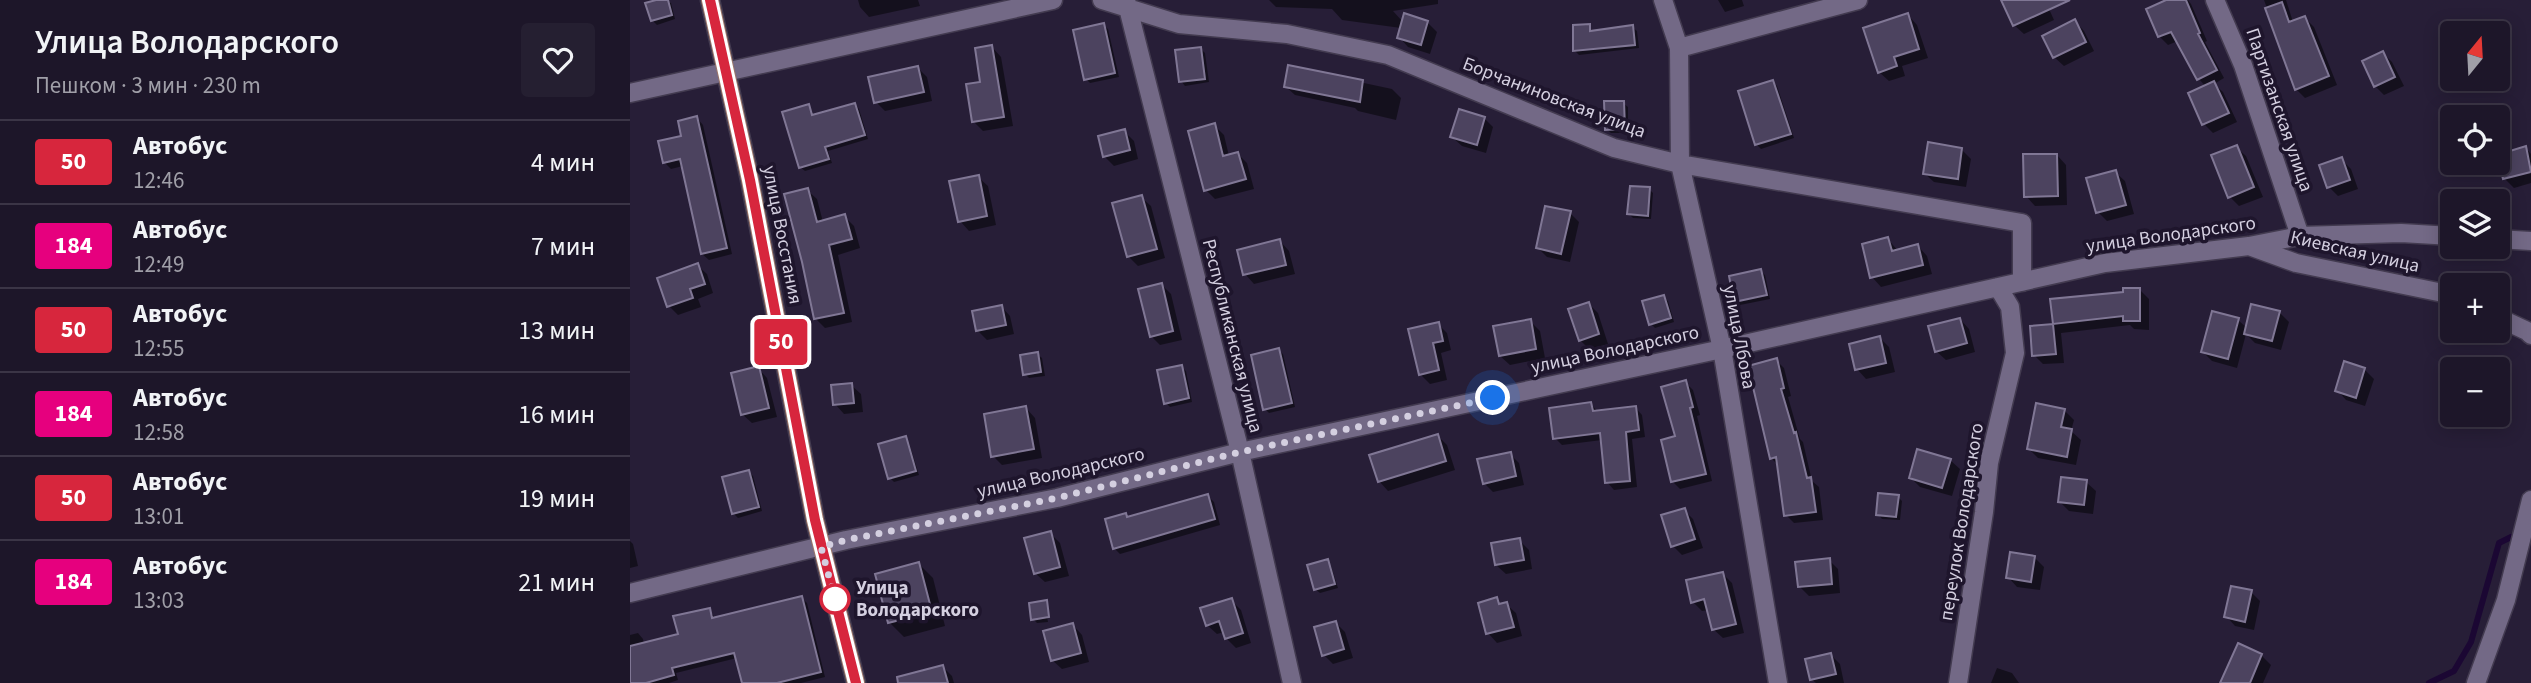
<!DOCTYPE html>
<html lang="ru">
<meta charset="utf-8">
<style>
:root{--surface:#1d1629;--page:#251f31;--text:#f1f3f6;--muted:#a09fa8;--line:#3b3546}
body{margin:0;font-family:"Source Sans 3",sans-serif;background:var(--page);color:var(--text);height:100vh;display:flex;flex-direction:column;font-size:26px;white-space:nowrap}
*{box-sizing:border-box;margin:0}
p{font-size:23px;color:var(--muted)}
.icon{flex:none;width:38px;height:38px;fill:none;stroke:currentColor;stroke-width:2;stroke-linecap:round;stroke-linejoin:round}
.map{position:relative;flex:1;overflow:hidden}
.drawer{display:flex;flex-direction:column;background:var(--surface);width:630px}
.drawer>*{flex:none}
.badge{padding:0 14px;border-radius:5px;font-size:24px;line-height:46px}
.needle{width:46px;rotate:18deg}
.controls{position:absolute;left:1810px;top:21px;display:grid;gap:14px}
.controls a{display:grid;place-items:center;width:70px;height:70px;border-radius:7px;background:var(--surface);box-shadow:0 4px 18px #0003,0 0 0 2px var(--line);font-size:35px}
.you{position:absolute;width:35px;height:35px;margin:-18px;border:5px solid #fff;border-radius:50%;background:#1a73e8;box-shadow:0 0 0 10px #1a73e833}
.map>.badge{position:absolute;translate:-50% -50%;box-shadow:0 0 0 4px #fff}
.round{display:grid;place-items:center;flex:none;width:74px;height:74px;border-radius:7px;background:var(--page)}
.summary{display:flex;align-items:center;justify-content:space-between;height:119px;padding:0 35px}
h1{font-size:33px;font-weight:600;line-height:52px}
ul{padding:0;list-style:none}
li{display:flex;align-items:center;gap:21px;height:84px;padding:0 35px;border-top:2px solid var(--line)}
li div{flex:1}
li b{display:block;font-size:26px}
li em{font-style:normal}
li .badge{min-width:77px;font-weight:700;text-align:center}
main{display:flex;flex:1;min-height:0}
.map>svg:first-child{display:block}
</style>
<main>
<section class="drawer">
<div class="summary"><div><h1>Улица Володарского</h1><p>Пешком · 3 мин · 230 m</p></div><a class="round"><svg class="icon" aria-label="heart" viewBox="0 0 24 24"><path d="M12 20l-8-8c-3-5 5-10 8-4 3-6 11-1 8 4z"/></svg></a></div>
<ul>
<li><span class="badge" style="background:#d7263d;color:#fff">50</span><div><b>Автобус</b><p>12:46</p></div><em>4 мин</em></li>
<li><span class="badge" style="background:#e6007e;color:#fff">184</span><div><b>Автобус</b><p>12:49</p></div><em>7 мин</em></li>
<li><span class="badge" style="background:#d7263d;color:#fff">50</span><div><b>Автобус</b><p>12:55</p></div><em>13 мин</em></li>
<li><span class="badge" style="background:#e6007e;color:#fff">184</span><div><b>Автобус</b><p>12:58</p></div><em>16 мин</em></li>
<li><span class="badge" style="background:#d7263d;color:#fff">50</span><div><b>Автобус</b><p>13:01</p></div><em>19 мин</em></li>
<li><span class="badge" style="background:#e6007e;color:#fff">184</span><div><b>Автобус</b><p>13:03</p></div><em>21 мин</em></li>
</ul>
</section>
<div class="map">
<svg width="1901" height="683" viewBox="0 0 1901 683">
<rect width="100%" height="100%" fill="#271e37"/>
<!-- shadow -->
<path fill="#0007" d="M 33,0 L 41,3 L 45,19 L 27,25 L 22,20 Z
M 228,0 L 288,0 L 290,6 L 239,17 L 230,7 Z
M 639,0 L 808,0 L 808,4 L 763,11 L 773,22 L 797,22 L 807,32 L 800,54 L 778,47 L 769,37 L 771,28 L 712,20 L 702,9 L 646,7 Z
M 1088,0 L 1112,0 L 1114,6 L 1095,12 Z
M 1373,0 L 1415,0 L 1424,20 L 1394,34 L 1384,25 Z
M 1541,0 L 1558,0 L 1561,4 L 1577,41 L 1575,42 L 1594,78 L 1584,84 L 1593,92 L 1607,122 L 1583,133 L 1574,124 L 1576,87 L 1569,79 L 1548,41 L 1538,45 L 1529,36 Z
M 1634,0 L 1656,0 L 1663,22 L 1675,18 L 1684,27 L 1707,85 L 1675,98 L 1666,89 Z
M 1278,15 L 1287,25 L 1298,58 L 1272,66 L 1275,76 L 1259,81 L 1249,72 Z
M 1445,21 L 1454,31 L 1464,51 L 1434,66 L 1424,57 Z
M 473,25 L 478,29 L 489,77 L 460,83 L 456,79 Z
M 959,26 L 963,32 L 1002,27 L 1007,31 L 1009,48 L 949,55 L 945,51 Z
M 362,47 L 371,57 L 383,126 L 353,131 L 344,122 Z
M 570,48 L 575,53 L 579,82 L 555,86 L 551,81 Z
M 1753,53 L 1762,62 L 1774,86 L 1754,95 L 1745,86 Z
M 659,67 L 762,89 L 771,98 L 766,120 L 728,111 L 725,108 L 665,95 L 655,86 Z
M 288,68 L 297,77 L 302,101 L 255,111 L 246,102 Z
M 1143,82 L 1147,86 L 1164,138 L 1131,149 L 1127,145 L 1110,93 Z
M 993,103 L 998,107 L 998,133 L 981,133 L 976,129 Z
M 225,104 L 229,109 L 238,139 L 198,151 L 202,163 L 175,171 L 170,167 L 178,106 L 184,116 Z
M 67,118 L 73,125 L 102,254 L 79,260 L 72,254 L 53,166 L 41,169 L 34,162 Z
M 854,118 L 863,127 L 856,153 L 832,146 L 822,137 Z
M 584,125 L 594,135 L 599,156 L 608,154 L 617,163 L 624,189 L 585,199 L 576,190 Z
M 494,131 L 504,141 L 508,159 L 484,166 L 474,156 Z
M 1606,147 L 1616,156 L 1633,197 L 1609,206 L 1600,197 Z
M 1896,148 L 1901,154 L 1901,183 L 1884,188 L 1874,178 Z
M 1331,149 L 1341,159 L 1336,187 L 1304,182 L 1294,173 Z
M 1427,155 L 1436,165 L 1437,205 L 1405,206 L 1396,196 Z
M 1711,159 L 1721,169 L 1728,189 L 1708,196 L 1699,187 Z
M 1485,172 L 1495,181 L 1504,214 L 1477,221 L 1468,212 Z
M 348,177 L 358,186 L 366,225 L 339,231 L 330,221 Z
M 1019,189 L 1023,193 L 1021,219 L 1003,218 L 999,214 Z
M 177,190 L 187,199 L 193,222 L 214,216 L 224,226 L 230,248 L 208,255 L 222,322 L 195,328 L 185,318 Z
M 511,197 L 521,206 L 535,258 L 508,266 L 498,256 Z
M 940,213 L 949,222 L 940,262 L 917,257 L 907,247 Z
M 1258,239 L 1268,251 L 1288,246 L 1297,256 L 1302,274 L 1251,287 L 1242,277 Z
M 650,241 L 659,251 L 665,274 L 624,284 L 615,274 Z
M 67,265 L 77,274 L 83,293 L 68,299 L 71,307 L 48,315 L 39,306 Z
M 1130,271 L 1135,275 L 1140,299 L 1110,305 L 1106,301 Z
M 532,285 L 541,294 L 552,340 L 530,345 L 521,336 Z
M 1510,290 L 1519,299 L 1519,330 L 1504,329 L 1500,325 L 1431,333 L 1434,363 L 1413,364 L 1404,355 L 1402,328 L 1425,325 L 1422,300 Z
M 1034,297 L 1038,301 L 1044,322 L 1025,328 L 1021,324 Z
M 959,304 L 968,313 L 978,344 L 959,349 L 950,340 Z
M 371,306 L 380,316 L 384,334 L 357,340 L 348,331 Z
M 1649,312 L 1659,322 L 1651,350 L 1625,343 L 1616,334 L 1607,368 L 1582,361 L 1573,352 L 1608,320 L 1617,328 Z
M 1330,319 L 1339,329 L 1345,352 L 1316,360 L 1306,351 Z
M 900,321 L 910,331 L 915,358 L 880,365 L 870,356 Z
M 808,324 L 817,333 L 821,350 L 811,353 L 817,380 L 800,384 L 790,374 Z
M 1250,338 L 1259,347 L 1265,372 L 1236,379 L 1227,369 Z
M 648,350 L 653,354 L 665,407 L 639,413 L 635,409 Z
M 407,354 L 412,358 L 415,376 L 399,378 L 395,374 Z
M 1146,360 L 1154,368 L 1161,396 L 1158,397 L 1170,439 L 1173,442 L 1182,481 L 1189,487 L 1193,520 L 1164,523 L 1156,515 L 1149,466 L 1141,458 Z
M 551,367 L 556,371 L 562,402 L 540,407 L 536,403 Z
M 128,368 L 137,378 L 147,417 L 122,423 L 112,414 Z
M 1734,369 L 1744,379 L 1735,406 L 1716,400 L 1707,390 Z
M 1055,382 L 1063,390 L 1070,415 L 1067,416 L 1082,481 L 1050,489 L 1042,481 Z
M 221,385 L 231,394 L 233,412 L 214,414 L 205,404 Z
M 961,404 L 968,412 L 1005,407 L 1012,415 L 1015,437 L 1002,439 L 1007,487 L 984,490 L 977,482 L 972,440 L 932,445 L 925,438 Z
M 396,408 L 405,418 L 412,458 L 372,465 L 363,456 Z
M 1434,410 L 1444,420 L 1441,431 L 1451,440 L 1446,465 L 1408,458 L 1399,449 Z
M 808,436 L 817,445 L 825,470 L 758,491 L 749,481 Z
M 275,438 L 279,443 L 289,475 L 264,482 L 260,478 Z
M 880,454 L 889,463 L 894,485 L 863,492 L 854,483 Z
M 1320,460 L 1330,469 L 1322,496 L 1290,487 L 1281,478 Z
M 119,472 L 123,476 L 132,511 L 108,518 L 103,513 Z
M 1456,482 L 1466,491 L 1463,514 L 1439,511 L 1429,501 Z
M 578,496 L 584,502 L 590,525 L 490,554 L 484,548 L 496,515 L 499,519 Z
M 1268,497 L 1272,501 L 1270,520 L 1252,519 L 1248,514 Z
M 1054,510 L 1063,519 L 1073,548 L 1052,555 L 1043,546 Z
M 420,533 L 430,543 L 439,576 L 415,582 L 405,573 Z
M 889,540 L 899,550 L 902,569 L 876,574 L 866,565 Z
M 0,541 L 3,544 L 8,566 L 0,568 Z
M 1404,557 L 1414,567 L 1410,590 L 1387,587 L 1378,577 Z
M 1199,560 L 1208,569 L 1210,593 L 1179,596 L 1169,586 Z
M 697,561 L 701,566 L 708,588 L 690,593 L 685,589 Z
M 289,564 L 303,578 L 315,626 L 274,637 L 260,623 L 247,575 Z
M 1093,574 L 1102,583 L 1114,633 L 1093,638 L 1083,629 L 1079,610 L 1072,611 L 1063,602 Z
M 1621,592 L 1630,601 L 1624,630 L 1605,626 L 1596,616 Z
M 172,598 L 177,603 L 195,677 L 171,683 L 113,683 L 107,658 L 46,673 L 48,680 L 39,683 L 0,683 L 0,635 L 8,633 L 13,639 L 14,644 L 50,635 L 79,610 L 86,619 Z
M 867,599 L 872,605 L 876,604 L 886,613 L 892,636 L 867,643 L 858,633 Z
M 601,600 L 611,610 L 621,643 L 606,648 L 596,638 L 594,632 L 587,634 L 577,625 Z
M 416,602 L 418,605 L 415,605 L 418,622 L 407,623 L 403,619 Z
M 706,623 L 715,632 L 723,658 L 703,664 L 694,655 Z
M 443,625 L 452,635 L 459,662 L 432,669 L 422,660 Z
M 1201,655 L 1210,664 L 1214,683 L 1186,683 L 1181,679 Z
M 1631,655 L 1641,665 L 1633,683 L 1592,683 Z
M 313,667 L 322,676 L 324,683 L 288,683 Z
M 1367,668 L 1382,673 L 1389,683 L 1361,683 Z"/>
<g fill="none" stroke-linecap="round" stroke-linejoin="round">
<!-- stream -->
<path stroke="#1b0733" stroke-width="6" d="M 1799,683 L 1824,671 L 1841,642 L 1869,543 L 1881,537"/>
</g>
<!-- building -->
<path fill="#4c435f" stroke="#807795" stroke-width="2" d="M 26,0 L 38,0 L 42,15 L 21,21 L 15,3 Z
M 1371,0 L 1440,0 L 1383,26 Z
M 1536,0 L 1556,0 L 1570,33 L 1568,34 L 1587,70 L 1567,80 L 1541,32 L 1528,37 L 1516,9 Z
M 1652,2 L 1659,22 L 1675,16 L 1699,76 L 1665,90 L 1635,8 Z
M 774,13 L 798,21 L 791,45 L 767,38 Z
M 1278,13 L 1289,49 L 1264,57 L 1267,66 L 1248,73 L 1233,28 Z
M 1445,19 L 1456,42 L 1423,58 L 1412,36 Z
M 474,23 L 485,73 L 454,80 L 443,30 Z
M 960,24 L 960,31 L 1003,25 L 1005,45 L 943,51 L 943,25 Z
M 362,45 L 374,117 L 342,122 L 336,84 L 350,82 L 345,48 Z
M 571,47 L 575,79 L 549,82 L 545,50 Z
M 1753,51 L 1765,77 L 1744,87 L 1732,61 Z
M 658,65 L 733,80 L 730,102 L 654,87 Z
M 288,66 L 294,92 L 244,103 L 238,77 Z
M 1143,80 L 1161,134 L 1125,145 L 1108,91 Z
M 1584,81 L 1599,113 L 1572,125 L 1558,93 Z
M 974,101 L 994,101 L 995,129 L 975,130 Z
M 225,103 L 235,135 L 195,147 L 199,159 L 169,168 L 152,112 L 179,104 L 182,115 Z
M 829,109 L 855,117 L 847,145 L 820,137 Z
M 67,116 L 97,248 L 71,254 L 50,159 L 33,163 L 28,141 L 51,136 L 48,121 Z
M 585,123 L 593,156 L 608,152 L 616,179 L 574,191 L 558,131 Z
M 495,129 L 500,150 L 473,157 L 468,136 Z
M 1298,142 L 1332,148 L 1328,179 L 1293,174 Z
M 1607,145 L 1624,187 L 1598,198 L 1581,155 Z
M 1896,146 L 1901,172 L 1873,179 L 1867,155 Z
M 1393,154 L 1427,154 L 1428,196 L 1394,197 Z
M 1712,157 L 1720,180 L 1697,188 L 1689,165 Z
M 1486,170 L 1496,205 L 1466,213 L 1456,178 Z
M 349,175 L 357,216 L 328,222 L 319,181 Z
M 1000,186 L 1020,187 L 1018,216 L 997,214 Z
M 178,188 L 187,222 L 215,214 L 222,239 L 199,245 L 214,313 L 184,319 L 172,262 L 154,194 Z
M 512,195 L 527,249 L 497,257 L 482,203 Z
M 915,206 L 941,211 L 931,254 L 906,248 Z
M 1258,237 L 1262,251 L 1288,244 L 1293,265 L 1240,278 L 1232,244 Z
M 650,239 L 656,265 L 613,275 L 607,250 Z
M 68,263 L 75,284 L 60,289 L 63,298 L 37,307 L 27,278 Z
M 1131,269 L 1137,295 L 1104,302 L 1099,276 Z
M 532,283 L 543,331 L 520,337 L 508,289 Z
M 1493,288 L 1510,288 L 1510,321 L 1493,321 L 1493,316 L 1423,324 L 1420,299 L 1493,292 Z
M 1034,295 L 1041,318 L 1019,325 L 1012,301 Z
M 959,302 L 969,334 L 949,341 L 938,309 Z
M 1621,304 L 1650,311 L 1642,341 L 1614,334 Z
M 372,305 L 376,325 L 346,331 L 342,311 Z
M 1582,311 L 1609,318 L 1598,359 L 1571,352 Z
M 1330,318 L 1337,343 L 1305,352 L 1298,326 Z
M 901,319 L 906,349 L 869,356 L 863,326 Z
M 809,322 L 813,341 L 803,343 L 809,370 L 789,375 L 778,329 Z
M 1423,324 L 1426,354 L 1402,356 L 1400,326 Z
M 1250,336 L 1256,363 L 1225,370 L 1219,344 Z
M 649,348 L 662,403 L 633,410 L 621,355 Z
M 408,352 L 411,372 L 393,375 L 390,355 Z
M 1147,358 L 1154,388 L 1151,389 L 1164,433 L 1166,432 L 1177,478 L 1181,477 L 1186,512 L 1154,516 L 1146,457 L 1140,459 L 1118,366 Z
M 1714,361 L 1735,368 L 1726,398 L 1705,391 Z
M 552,365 L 559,398 L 534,404 L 527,370 Z
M 129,366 L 139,408 L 111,415 L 101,373 Z
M 1056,380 L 1063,407 L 1060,408 L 1076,474 L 1041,482 L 1031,440 L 1045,436 L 1031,387 Z
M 222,383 L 224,403 L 203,405 L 201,385 Z
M 961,402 L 963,411 L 1006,406 L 1009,430 L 996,432 L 1000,481 L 975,483 L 970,433 L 923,439 L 919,408 Z
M 1406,403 L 1435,409 L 1431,427 L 1442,429 L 1437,457 L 1397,449 Z
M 396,406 L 404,449 L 361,457 L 354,414 Z
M 808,434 L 816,461 L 748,482 L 739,455 Z
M 276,436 L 286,471 L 258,479 L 248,444 Z
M 1287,449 L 1321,459 L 1312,488 L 1279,478 Z
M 881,452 L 886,476 L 853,484 L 847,459 Z
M 119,470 L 129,507 L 102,514 L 92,477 Z
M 1431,477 L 1457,480 L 1454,505 L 1428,502 Z
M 1248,493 L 1269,495 L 1266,517 L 1246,515 Z
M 578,494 L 585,519 L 483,549 L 475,519 L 496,513 L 497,517 Z
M 1055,508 L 1065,539 L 1041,547 L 1031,515 Z
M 421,531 L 430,567 L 404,574 L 394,538 Z
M 890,538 L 894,560 L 865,565 L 861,543 Z
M 1380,552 L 1405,556 L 1401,582 L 1376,578 Z
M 1200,558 L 1202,584 L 1168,587 L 1165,562 Z
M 698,559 L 705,584 L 684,590 L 677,565 Z
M 289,562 L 302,612 L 258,623 L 245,574 Z
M 1093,572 L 1106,624 L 1082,630 L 1074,599 L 1061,603 L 1056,580 Z
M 1601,586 L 1622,590 L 1615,622 L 1594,617 Z
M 172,596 L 191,672 L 147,683 L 112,683 L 104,653 L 42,668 L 44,675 L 16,683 L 0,683 L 0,646 L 48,634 L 43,616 L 80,608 L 82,618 Z
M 867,597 L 869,604 L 877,602 L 884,627 L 856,634 L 848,603 Z
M 602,598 L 613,633 L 595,639 L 589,621 L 576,626 L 570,608 Z
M 417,600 L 419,617 L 401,620 L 399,603 Z
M 706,621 L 714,649 L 692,656 L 684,627 Z
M 443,623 L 451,653 L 421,661 L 413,631 Z
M 1608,643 L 1632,654 L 1620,683 L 1590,683 Z
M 1201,653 L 1206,674 L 1180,680 L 1175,659 Z
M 313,665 L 318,683 L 268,683 L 267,677 Z"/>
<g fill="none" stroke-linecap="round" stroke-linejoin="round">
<!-- street casing -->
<g stroke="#433b50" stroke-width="21">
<path id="street" d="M 472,0 L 549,24 L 657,34 L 758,55 L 984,148 L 1050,164 L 1392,223 L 1392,282
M 496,0 L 610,452 L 662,683
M 1033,0 L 1049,48 L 1050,164 L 1092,349 L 1148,683
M 1585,0 L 1613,65 L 1670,236
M 1049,48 L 1228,0
M 0,93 L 423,0
M 1867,239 L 1901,241
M 1619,246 L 1666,263 L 1813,293 L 1822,297
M 1867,317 L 1897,331 L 1901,335
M 0,593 L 216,540 L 427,498 L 610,452 L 1092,349 L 1475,263 L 1619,246 L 1670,236 L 1771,233 L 1822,236
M 1328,683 L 1354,512 L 1359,463 L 1385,353 L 1380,307 L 1368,287
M 1846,683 L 1876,600 L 1901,500"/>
</g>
<!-- secondary casing -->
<g stroke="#433b50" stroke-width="21">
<path id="secondary" d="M 80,0 L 120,180 L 185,520 L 226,683"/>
</g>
<!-- street -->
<use href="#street" stroke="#736986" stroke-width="18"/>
<!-- secondary -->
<use href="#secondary" stroke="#9c766a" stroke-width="18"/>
</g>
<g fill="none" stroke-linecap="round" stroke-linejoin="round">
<!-- line casing -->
<g stroke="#fff" stroke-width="16">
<path id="line" d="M 80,0 L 120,180 L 185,520 L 226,683"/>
</g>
<!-- line -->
<use href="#line" stroke="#d7263d" stroke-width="10"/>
<!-- walk -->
<path stroke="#d4cfe0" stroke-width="7" stroke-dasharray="0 12.6" d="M 205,599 L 191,547 L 216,540 L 427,498 L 610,452 L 863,398"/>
</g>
<!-- markers -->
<circle fill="#fff" stroke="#d7263d" stroke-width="3.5" cx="205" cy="599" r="14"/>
<g text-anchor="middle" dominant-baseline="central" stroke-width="7" stroke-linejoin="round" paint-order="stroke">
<!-- street labels -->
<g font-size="19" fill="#d4cfe0" stroke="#1e152c">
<text transform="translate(924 98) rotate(21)">Борчаниновская улица</text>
<text transform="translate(1649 110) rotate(71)">Партизанская улица</text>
<text transform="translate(152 235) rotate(79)">улица Восстания</text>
<text transform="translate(1541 235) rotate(-8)">улица Володарского</text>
<text transform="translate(1725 252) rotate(13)">Киевская улица</text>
<text transform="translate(602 336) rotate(76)">Республиканская улица</text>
<text transform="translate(1109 337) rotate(79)">улица Лбова</text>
<text transform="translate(985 350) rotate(-12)">улица Володарского</text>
<text transform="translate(431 473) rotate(-13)">улица Володарского</text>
<text transform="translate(1332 522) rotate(-81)">переулок Володарского</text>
</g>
<!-- stop labels -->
<g font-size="19" font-weight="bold" fill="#d4cfe0" stroke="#1e152c" text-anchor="start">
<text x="226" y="588">Улица<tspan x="226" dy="22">Володарского</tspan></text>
</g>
</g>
</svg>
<div class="controls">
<a><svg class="needle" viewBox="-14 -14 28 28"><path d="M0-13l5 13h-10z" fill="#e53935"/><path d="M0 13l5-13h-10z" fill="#a09fa8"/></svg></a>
<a><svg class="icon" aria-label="locate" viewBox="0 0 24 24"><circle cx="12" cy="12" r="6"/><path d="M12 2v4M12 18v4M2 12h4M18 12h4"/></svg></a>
<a><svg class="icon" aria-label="layers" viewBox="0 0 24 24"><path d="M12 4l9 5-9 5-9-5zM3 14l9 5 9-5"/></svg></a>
<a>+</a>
<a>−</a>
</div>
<div class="you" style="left:863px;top:398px"></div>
<b class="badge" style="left:151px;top:342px;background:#d7263d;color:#fff">50</b>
</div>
</main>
